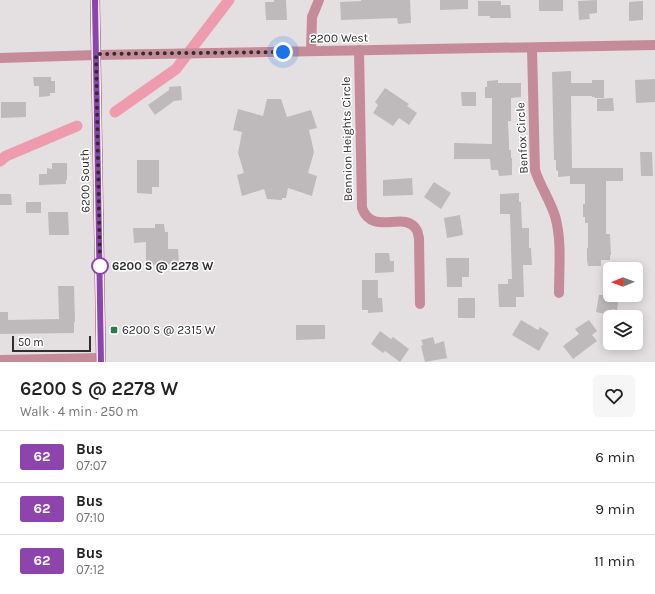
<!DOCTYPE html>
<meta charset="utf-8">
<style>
:root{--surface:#fff;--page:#f6f6f6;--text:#222;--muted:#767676;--line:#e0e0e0}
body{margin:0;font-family:Karla,sans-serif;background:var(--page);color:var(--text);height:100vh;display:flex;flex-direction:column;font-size:15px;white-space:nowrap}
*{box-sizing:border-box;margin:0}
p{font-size:13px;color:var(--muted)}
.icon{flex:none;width:22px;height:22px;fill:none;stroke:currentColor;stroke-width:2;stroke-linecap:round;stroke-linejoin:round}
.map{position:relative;height:362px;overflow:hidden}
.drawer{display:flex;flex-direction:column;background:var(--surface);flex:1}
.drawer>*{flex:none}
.badge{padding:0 8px;border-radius:3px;font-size:14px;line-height:26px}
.needle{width:26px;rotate:269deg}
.tools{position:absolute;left:603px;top:262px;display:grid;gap:8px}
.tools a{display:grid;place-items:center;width:40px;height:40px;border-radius:6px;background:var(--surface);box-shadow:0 2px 10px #0003;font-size:20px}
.scale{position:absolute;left:12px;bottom:10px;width:79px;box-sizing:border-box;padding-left:4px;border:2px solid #2f2d2d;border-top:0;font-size:11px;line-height:14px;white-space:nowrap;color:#2f2d2d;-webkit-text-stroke:3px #fff;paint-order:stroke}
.you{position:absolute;width:20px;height:20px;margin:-10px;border:3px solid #fff;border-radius:50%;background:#1a73e8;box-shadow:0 0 0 6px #1a73e833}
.map>.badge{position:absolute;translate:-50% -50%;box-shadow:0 0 0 2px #fff}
.round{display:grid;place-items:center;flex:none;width:42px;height:42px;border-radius:6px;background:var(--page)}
.overview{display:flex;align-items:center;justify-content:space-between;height:68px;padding:0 20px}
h1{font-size:19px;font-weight:600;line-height:30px}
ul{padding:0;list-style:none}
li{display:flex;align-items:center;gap:12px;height:52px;padding:0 20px;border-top:1px solid var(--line)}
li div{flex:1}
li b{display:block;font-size:15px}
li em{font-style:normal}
li .badge{min-width:44px;font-weight:700;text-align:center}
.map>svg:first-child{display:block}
</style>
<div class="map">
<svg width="655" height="362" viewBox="0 0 655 362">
<rect width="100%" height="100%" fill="#e4e0e1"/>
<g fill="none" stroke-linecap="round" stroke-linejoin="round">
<!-- canal -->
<path stroke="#ee9bae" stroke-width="11" d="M 115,112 L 176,69 L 229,0
M 0,161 L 6,156 L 77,126"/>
</g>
<!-- building -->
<path fill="#bebabb" d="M 274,0 L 286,0 L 287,20 L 266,20 L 265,2 L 274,2 Z
M 361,0 L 410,0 L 411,23 L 398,24 L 397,18 L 341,20 L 340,2 L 361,1 Z
M 440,0 L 468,0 L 468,9 L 440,10 Z
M 539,0 L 563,0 L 563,11 L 539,11 Z
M 597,0 L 597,13 L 589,14 L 590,19 L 579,20 L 578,1 Z
M 478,1 L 501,1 L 501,5 L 510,5 L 511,18 L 490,18 L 490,16 L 478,16 Z
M 643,1 L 643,20 L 629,21 L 629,2 Z
M 571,71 L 571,83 L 592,83 L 592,80 L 604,80 L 604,98 L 595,98 L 595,97 L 592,97 L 592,96 L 571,96 L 572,168 L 623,168 L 623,181 L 606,181 L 606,234 L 610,234 L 611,255 L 610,255 L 610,260 L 601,260 L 601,266 L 588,266 L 587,260 L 587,248 L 588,248 L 588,223 L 585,223 L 585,217 L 583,217 L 583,204 L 585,204 L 585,184 L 570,184 L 570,176 L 558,177 L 558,171 L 556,170 L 556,160 L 554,160 L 552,72 Z
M 33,77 L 51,77 L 51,81 L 55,81 L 55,93 L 50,93 L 50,96 L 39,97 L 39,86 L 34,86 Z
M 655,79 L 655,102 L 636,103 L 635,80 Z
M 498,80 L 498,83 L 521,83 L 521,97 L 511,98 L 511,121 L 508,121 L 509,143 L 509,150 L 511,150 L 511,158 L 512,158 L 512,175 L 499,176 L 498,170 L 491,170 L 490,159 L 454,159 L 454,143 L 492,144 L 492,98 L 485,98 L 485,87 L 487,87 L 487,81 Z
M 181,86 L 182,100 L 174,101 L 155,115 L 148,105 L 169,90 L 169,87 Z
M 385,88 L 409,104 L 407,106 L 417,113 L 409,125 L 399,118 L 393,126 L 373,113 L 378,105 L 375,102 Z
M 461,92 L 476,92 L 476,106 L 462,106 Z
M 613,98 L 614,111 L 597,111 L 597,99 Z
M 267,99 L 281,99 L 287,117 L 311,110 L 317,128 L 309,130 L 314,152 L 308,173 L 317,176 L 312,196 L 288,188 L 286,198 L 282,198 L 282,200 L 267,199 L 264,189 L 242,196 L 237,175 L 244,173 L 238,153 L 242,132 L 233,130 L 238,109 L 263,116 Z
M 1,102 L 26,102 L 26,117 L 1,118 Z
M 640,152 L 652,152 L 653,176 L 641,176 Z
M 137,160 L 159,160 L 159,187 L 152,187 L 152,194 L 137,193 Z
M 52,163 L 67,163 L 67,180 L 66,180 L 66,184 L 39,185 L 39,174 L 47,174 L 47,168 L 52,169 Z
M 412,178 L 413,195 L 383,196 L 383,180 Z
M 434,182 L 451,193 L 441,209 L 424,197 Z
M 519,193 L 519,202 L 521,202 L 522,228 L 529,228 L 529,248 L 531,248 L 532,265 L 523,265 L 524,297 L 516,297 L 516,307 L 499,307 L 498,284 L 508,284 L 508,279 L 512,279 L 510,214 L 500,214 L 500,194 Z
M 0,194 L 11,194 L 12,205 L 0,205 Z
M 26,202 L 41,202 L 41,213 L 26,213 Z
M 48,212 L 68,212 L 69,235 L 49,235 Z
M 460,215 L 463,235 L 447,238 L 444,218 Z
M 155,224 L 164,224 L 165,232 L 168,232 L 168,249 L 178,249 L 179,264 L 146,265 L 146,242 L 134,243 L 133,228 L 155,228 Z
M 375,253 L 389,253 L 390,261 L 394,261 L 394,272 L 375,273 Z
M 446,258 L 469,258 L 469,277 L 462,277 L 462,287 L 447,287 Z
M 362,280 L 378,280 L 378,298 L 382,298 L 383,312 L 368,313 L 368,310 L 362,310 Z
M 58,286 L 74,286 L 75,322 L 74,322 L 74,333 L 0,334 L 0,312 L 8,312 L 8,320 L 59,319 Z
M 599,295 L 619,295 L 617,310 L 612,309 L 610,315 L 596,312 Z
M 458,298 L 475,298 L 475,318 L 458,318 Z
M 521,320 L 538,330 L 540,327 L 549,333 L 539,351 L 512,335 Z
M 589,320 L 597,331 L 592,335 L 597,341 L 573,359 L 563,346 L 579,334 L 575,329 Z
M 296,325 L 325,325 L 325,339 L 296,340 Z
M 380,331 L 391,339 L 393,337 L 409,349 L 400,362 L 385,351 L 383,353 L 371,344 Z
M 433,337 L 435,344 L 444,341 L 447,358 L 425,362 L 421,346 L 423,345 L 421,340 Z"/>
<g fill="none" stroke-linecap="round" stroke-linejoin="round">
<!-- minor -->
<path stroke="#c68b98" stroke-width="10" d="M 532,48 L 535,170 C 540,186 550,200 555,216 C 562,240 559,268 559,293
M 359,50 L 362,208 C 373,237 404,210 416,229 C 418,231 418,235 419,238 L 420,304
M 311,51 L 312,17 L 319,0
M 0,58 L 96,55 L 655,45
M 0,360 L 101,358"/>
<!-- major -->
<path stroke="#a43d5c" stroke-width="10" d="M 95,0 L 101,362"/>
</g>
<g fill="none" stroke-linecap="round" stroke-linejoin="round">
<!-- line casing -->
<g stroke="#fff" stroke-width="9">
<path id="line" d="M 95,0 L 101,362"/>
</g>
<!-- line -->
<use href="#line" stroke="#8e44ad" stroke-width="6"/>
<!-- walk -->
<path stroke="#2f2d2d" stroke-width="4" stroke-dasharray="0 7.2" d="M 100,266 L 96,54 L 283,52"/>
</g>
<!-- markers -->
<circle fill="#fff" stroke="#8e44ad" stroke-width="2" cx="100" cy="266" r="8"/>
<rect fill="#2a7b4d" stroke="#fff" stroke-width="1.5" x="110" y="326" width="8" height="8" rx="2"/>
<g text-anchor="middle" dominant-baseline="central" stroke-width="3" stroke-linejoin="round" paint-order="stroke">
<!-- street labels -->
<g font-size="12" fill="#2f2d2d" stroke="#fff">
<text transform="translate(339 38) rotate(-1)">2200 West</text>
<text transform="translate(522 138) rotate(-93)">Benfox Circle</text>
<text transform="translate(347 139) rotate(-91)">Bennion Heights Circle</text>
<text transform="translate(85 181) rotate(-91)">6200 South</text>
</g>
<!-- stop labels -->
<g font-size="12" font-weight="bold" fill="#2f2d2d" stroke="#fff" text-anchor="start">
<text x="112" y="266">6200 S @ 2278 W</text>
</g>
<!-- poi labels -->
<g font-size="12" fill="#2f2d2d" stroke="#fff" text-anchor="start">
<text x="122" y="330">6200 S @ 2315 W</text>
</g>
</g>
</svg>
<div class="tools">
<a><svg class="needle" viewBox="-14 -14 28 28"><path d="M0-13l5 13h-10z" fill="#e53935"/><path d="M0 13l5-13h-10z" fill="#767676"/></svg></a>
<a><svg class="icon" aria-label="layers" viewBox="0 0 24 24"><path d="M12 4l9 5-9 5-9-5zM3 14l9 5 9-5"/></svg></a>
</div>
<div class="scale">50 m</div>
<div class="you" style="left:283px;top:52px"></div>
</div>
<section class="drawer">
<div class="overview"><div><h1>6200 S @ 2278 W</h1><p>Walk · 4 min · 250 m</p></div><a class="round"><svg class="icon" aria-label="heart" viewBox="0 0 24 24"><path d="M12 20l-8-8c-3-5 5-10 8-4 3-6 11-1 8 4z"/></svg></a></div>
<ul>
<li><span class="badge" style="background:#8e44ad;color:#fff">62</span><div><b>Bus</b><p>07:07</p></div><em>6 min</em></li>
<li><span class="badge" style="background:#8e44ad;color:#fff">62</span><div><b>Bus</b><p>07:10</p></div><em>9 min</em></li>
<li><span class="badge" style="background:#8e44ad;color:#fff">62</span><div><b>Bus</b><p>07:12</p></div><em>11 min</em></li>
</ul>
</section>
